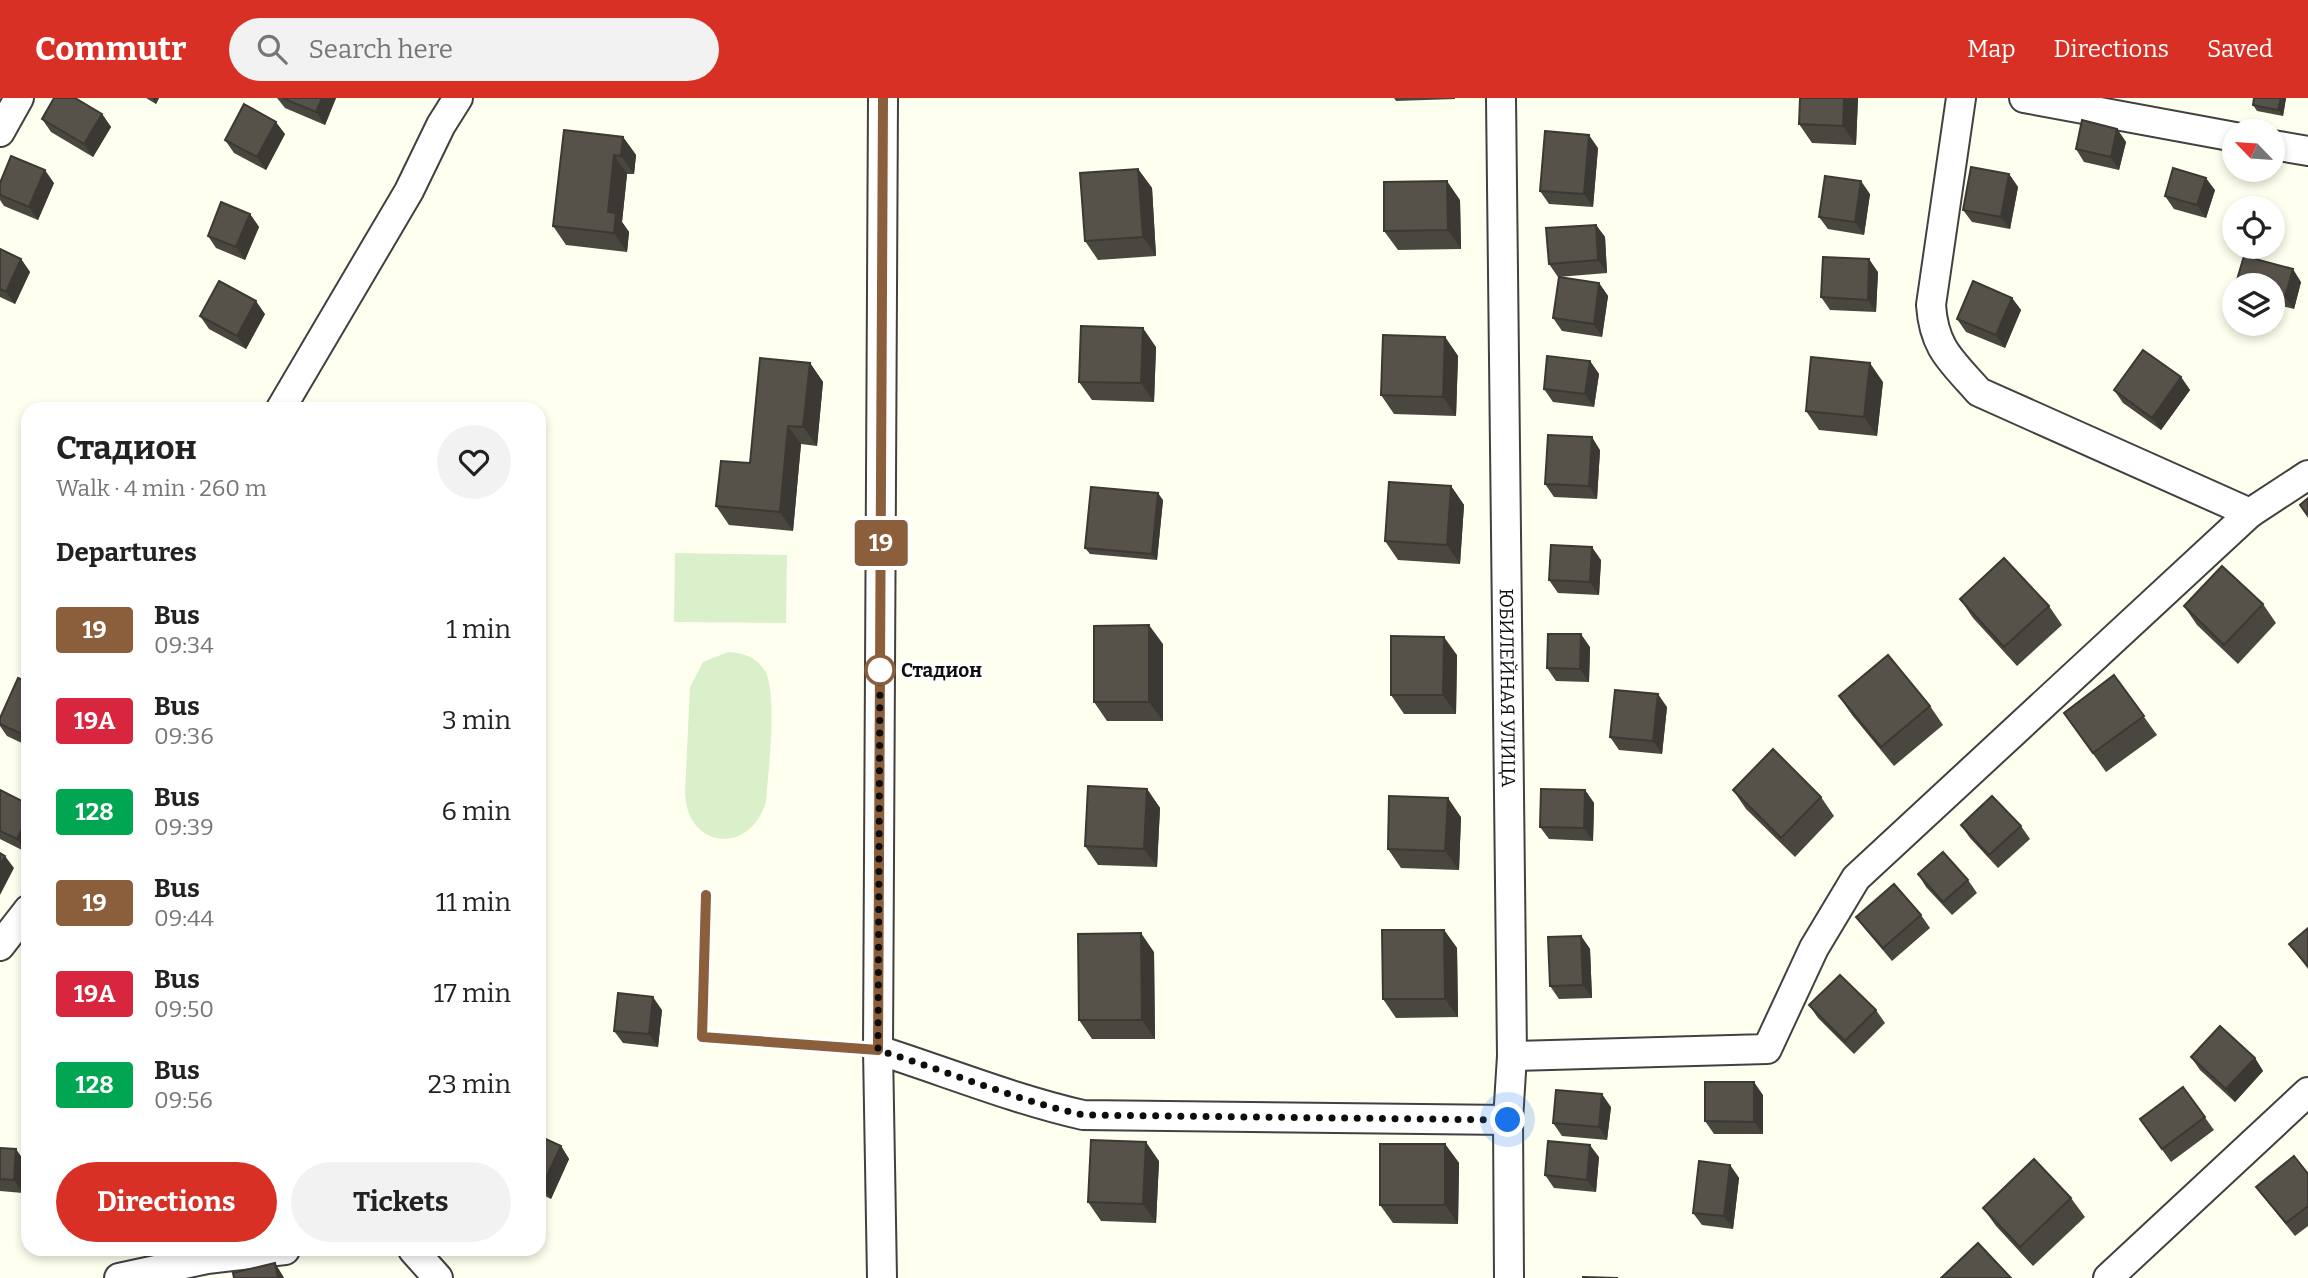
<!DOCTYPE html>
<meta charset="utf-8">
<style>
:root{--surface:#fff;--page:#f2f2f2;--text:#222;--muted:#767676;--accent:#d93025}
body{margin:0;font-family:Bitter,serif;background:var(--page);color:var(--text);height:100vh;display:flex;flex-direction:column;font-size:26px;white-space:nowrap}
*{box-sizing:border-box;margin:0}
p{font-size:23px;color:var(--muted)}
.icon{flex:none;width:38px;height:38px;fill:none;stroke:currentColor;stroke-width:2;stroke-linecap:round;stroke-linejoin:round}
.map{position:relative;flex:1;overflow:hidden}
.details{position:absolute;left:21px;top:304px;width:525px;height:854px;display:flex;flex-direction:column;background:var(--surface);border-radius:21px;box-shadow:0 4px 10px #0003}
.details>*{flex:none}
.badge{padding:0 14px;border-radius:5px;font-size:24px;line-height:46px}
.needle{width:46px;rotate:295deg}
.tools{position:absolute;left:2222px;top:21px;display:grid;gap:14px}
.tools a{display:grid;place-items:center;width:63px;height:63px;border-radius:50%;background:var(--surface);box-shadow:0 4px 10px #0003;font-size:35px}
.you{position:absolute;width:35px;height:35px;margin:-18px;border:5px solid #fff;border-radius:50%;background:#1a73e8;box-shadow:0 0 0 10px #1a73e833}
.map>.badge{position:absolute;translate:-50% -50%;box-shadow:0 0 0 4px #fff}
h2{padding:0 35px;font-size:26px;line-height:63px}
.round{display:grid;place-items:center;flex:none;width:74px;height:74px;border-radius:37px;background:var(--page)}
.summary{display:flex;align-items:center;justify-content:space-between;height:119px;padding:0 35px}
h1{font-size:33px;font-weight:700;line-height:52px}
.cta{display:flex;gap:14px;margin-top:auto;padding:14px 35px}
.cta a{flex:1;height:80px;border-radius:42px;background:var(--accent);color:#fff;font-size:28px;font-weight:700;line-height:80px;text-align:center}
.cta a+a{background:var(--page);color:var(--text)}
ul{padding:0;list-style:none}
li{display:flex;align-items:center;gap:21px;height:91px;padding:0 35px}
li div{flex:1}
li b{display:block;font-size:26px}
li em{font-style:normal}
li .badge{min-width:77px;font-weight:700;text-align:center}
header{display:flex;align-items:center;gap:42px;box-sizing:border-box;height:98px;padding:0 35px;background:var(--accent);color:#fff}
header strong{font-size:33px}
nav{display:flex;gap:38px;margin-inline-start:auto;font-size:24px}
.search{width:490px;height:63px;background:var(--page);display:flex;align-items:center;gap:18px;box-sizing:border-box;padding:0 24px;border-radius:38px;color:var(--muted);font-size:26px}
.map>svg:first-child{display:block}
</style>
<header>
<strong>Commutr</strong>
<div class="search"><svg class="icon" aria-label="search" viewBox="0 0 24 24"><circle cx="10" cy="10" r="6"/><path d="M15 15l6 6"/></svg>Search here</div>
<nav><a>Map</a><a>Directions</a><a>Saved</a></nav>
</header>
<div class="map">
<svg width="2308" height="1180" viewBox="0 0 2308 1180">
<rect width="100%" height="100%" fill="#feffee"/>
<!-- pitch -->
<path fill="#daf0ca" d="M 675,455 L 787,457 L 786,525 L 674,524 Z
M 728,554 C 743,555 757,559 765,573 C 778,596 768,675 766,704 C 750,758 686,751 685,694 L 690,589 L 703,564 Z"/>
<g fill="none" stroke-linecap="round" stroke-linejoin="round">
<!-- minor casing -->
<g stroke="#414141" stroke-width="32">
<g id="minor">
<path id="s1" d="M 1501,0 L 1512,958 L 1508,1022 L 1509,1180"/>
<path d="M 1961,0 L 1931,207 C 1934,251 1952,263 1979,294 L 2250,415 L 2308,377"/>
<path d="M 2024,0 L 2235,39"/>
<path d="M 0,34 L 19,0"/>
<path d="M 2273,47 L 2308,53"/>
<path d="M 280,312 L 409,93 L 441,27 L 458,0"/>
<path d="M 0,848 L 28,812"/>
<path d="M 878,952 C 947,974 1013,1001 1083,1017 L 1508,1022"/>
<path d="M 1512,958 L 1767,951 L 1814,850 L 1856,780 L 2250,415"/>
<path d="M 413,1152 L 438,1180"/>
<path d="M 119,1180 L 207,1161 L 285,1152"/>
<path d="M 882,1180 L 878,952 L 883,0"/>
<path d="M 2108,1180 L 2308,994"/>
</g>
</g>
<!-- minor -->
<use href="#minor" stroke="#fff" stroke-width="28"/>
</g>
<!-- wall -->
<path fill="#4a4740" d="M 146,0 L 159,0 L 156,6 Z
M 277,0 L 336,0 L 325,27 L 285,10 Z
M 1394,0 L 1455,0 L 1455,1 L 1396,3 Z
M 1858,0 L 1856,47 L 1812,45 L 1799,26 Z
M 2286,0 L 2283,18 L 2257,13 L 2253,7 Z
M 102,16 L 111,29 L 93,59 L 51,34 L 42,21 Z
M 2117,31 L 2126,44 L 2119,72 L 2084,64 L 2076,51 Z
M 285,36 L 266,72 L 234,55 L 225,42 Z
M 623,39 L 636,57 L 634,76 L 627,76 L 622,124 L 629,134 L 627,154 L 566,147 L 553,128 Z
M 1598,50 L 1593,109 L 1549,106 L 1540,93 Z
M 1138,71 L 1152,90 L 1156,158 L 1098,162 L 1085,143 Z
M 2009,76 L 2018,89 L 2010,131 L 1972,124 L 1963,112 Z
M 0,85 L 54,85 L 38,122 L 4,108 L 0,102 Z
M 2215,92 L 2206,120 L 2174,111 L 2165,98 Z
M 1870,96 L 1864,137 L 1828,131 L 1819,119 Z
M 1460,102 L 1461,151 L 1398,152 L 1384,133 Z
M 250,116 L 259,129 L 245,162 L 216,150 L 208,138 Z
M 1596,127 L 1605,139 L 1607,175 L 1558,179 L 1549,166 Z
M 0,151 L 21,161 L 30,174 L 15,206 L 0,199 Z
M 1878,174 L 1876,214 L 1830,212 L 1821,199 Z
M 2301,184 L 2294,211 L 2273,206 L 2273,187 L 2238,187 L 2236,185 Z
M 1599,185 L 1608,198 L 1602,239 L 1562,233 L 1553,220 Z
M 2012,200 L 2021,212 L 2005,250 L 1966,234 L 1957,221 Z
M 265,216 L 246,251 L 209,231 L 200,218 Z
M 1445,239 L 1458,258 L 1456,318 L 1394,316 L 1381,297 Z
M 1156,249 L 1154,304 L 1092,302 L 1079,284 Z
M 1590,263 L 1599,276 L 1594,309 L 1553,304 L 1544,291 Z
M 810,265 L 823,284 L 817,348 L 801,346 L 793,433 L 729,427 L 716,408 L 750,365 Z
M 2181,279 L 2190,292 L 2161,332 L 2123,305 L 2114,292 Z
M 1883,284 L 1877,338 L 1819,332 L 1806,313 Z
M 1600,352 L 1597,401 L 1554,399 L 1545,386 Z
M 1451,388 L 1464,407 L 1460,466 L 1398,462 L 1385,443 Z
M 1163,402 L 1157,462 L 1090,456 L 1085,450 Z
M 1601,462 L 1599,497 L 1558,495 L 1549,482 Z
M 1960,501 L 2049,508 L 2062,527 L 2017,568 L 1973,520 Z
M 2263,506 L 2276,525 L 2238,566 L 2197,527 L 2184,508 Z
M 1163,546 L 1163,623 L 1107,623 L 1094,604 Z
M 1590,549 L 1589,584 L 1556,583 L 1547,570 Z
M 1457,557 L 1456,616 L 1404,616 L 1391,597 Z
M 2114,577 L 2157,637 L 2106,674 L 2064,615 Z
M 28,584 L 28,648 L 7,638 L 0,628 L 0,620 Z
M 1839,598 L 1930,608 L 1943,627 L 1894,668 L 1852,617 Z
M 1667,609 L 1662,656 L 1619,652 L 1610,639 Z
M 1147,691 L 1160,710 L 1157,769 L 1098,767 L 1085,748 Z
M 0,692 L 26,754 L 0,741 Z
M 1585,692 L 1594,705 L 1593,743 L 1549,741 L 1540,729 Z
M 1733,692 L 1821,699 L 1834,718 L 1795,759 L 1746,711 Z
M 1461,719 L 1459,772 L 1401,770 L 1388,751 Z
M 1961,727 L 2021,728 L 2030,741 L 1998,770 L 1970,740 Z
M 1918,776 L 1968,782 L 1977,795 L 1952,817 L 1926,789 Z
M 1921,817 L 1930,830 L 1892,863 L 1865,831 L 1856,819 Z
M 2308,830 L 2308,871 L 2289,846 Z
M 1444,832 L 1457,850 L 1458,919 L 1396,920 L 1383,901 Z
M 1581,838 L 1590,851 L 1592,900 L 1559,901 L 1550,888 Z
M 1154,854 L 1155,941 L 1092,941 L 1079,922 Z
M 1809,907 L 1876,912 L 1885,925 L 1854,956 L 1818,920 Z
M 662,912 L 658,949 L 623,945 L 614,933 Z
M 2191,959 L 2255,960 L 2263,973 L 2235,1004 L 2200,972 Z
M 2183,989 L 2214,1032 L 2171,1064 L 2140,1021 Z
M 1763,997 L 1763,1036 L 1714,1036 L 1705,1023 Z
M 1611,1009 L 1607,1042 L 1562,1038 L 1553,1025 Z
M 539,1038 L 561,1048 L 569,1061 L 551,1101 L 539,1095 Z
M 1445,1046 L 1459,1065 L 1458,1126 L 1393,1125 L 1380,1107 Z
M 0,1050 L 25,1064 L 23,1095 L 0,1093 Z
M 1599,1059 L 1596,1094 L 1554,1090 L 1545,1077 Z
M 1159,1063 L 1156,1125 L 1101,1123 L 1088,1104 Z
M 1730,1067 L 1739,1080 L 1733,1131 L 1702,1127 L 1693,1115 Z
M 2308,1076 L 2308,1128 L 2295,1138 L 2256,1089 Z
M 2071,1100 L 2085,1119 L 2033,1168 L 1996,1128 L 1983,1110 Z"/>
<!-- shaded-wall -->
<path fill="#3c3934" d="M 152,0 L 159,0 L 156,6 Z
M 322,0 L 336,0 L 325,27 L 316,14 Z
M 1844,0 L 1858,0 L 1856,47 L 1843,28 Z
M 2281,0 L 2286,0 L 2283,18 L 2278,12 Z
M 102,16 L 111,29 L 93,59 L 84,46 Z
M 276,24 L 285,36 L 266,72 L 257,59 Z
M 2117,31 L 2126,44 L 2119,72 L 2111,59 Z
M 1589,37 L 1598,50 L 1593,109 L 1584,96 Z
M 623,39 L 636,57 L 634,76 L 621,58 Z
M 614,57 L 627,76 L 622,124 L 629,134 L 627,154 L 614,135 L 608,114 Z
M 1138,71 L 1152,90 L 1156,158 L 1143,139 Z
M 45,72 L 54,85 L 38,122 L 29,109 Z
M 2009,76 L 2018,89 L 2010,131 L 2001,119 Z
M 2206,80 L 2215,92 L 2206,120 L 2197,107 Z
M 1447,83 L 1460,102 L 1461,151 L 1448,132 Z
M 1861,83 L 1870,96 L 1864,137 L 1855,124 Z
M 250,116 L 259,129 L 245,162 L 236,149 Z
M 1596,127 L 1605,139 L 1607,175 L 1598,162 Z
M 21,161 L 30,174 L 15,206 L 6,194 Z
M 1869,161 L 1878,174 L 1876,214 L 1868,202 Z
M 2293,171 L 2301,184 L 2294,211 L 2285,199 Z
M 1599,185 L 1608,198 L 1602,239 L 1594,226 Z
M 2012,200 L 2021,212 L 2005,250 L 1996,237 Z
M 256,203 L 265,216 L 246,251 L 237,238 Z
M 1143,230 L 1156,249 L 1154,304 L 1141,285 Z
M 1445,239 L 1458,258 L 1456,318 L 1443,299 Z
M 1590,263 L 1599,276 L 1594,309 L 1585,296 Z
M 810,265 L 823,284 L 817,348 L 803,329 Z
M 1870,265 L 1883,284 L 1877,338 L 1864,319 Z
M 2181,279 L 2190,292 L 2161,332 L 2152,320 Z
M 788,328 L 801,346 L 793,433 L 780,414 Z
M 1592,339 L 1600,352 L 1597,401 L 1589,388 Z
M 1451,388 L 1464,407 L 1460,466 L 1447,447 Z
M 1158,395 L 1163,402 L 1157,462 L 1152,456 Z
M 1592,449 L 1601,462 L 1599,497 L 1590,484 Z
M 1149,527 L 1163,546 L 1163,623 L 1149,604 Z
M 1581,536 L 1590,549 L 1589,584 L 1580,571 Z
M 1444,539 L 1457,557 L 1456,616 L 1443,597 Z
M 1658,596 L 1667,609 L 1662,656 L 1653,643 Z
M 1147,691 L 1160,710 L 1157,769 L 1144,751 Z
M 1585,692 L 1594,705 L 1593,743 L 1584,730 Z
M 1448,700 L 1461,719 L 1459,772 L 1445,753 Z
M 28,719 L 28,750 L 26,754 L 17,741 Z
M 5,758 L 14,770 L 0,797 L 0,767 Z
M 1444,832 L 1457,850 L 1458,919 L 1445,901 Z
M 1141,835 L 1154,854 L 1155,941 L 1142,922 Z
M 1581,838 L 1590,851 L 1592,900 L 1583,887 Z
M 653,899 L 662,912 L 658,949 L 649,936 Z
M 2255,960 L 2263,973 L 2235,1004 L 2226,991 Z
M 1754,984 L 1763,997 L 1763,1036 L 1754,1024 Z
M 1602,996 L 1611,1009 L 1607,1042 L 1599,1029 Z
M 1146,1044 L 1159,1063 L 1156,1125 L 1143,1106 Z
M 1445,1046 L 1459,1065 L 1458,1126 L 1445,1107 Z
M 1590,1047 L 1599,1059 L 1596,1094 L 1587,1082 Z
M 561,1048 L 569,1061 L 551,1101 L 542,1088 Z
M 16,1051 L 25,1064 L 23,1095 L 14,1082 Z
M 1730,1067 L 1739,1080 L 1733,1131 L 1724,1118 Z
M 275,1165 L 283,1178 L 284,1180 L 278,1180 Z"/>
<!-- building -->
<path fill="#56524a" stroke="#3c3934" stroke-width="2" d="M 54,0 L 75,0 L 102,16 L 84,46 L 42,21 Z
M 282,0 L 322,0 L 316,14 Z
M 1800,0 L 1844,0 L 1843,28 L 1799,26 Z
M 2254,0 L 2281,0 L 2278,12 L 2253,7 Z
M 244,6 L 276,24 L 257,59 L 225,42 Z
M 2082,22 L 2117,31 L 2111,59 L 2076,51 Z
M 564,32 L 623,39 L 621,58 L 614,57 L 608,114 L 616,115 L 614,135 L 553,128 Z
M 1545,33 L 1589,37 L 1584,96 L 1540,93 Z
M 11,58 L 45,72 L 29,109 L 0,97 L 0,85 Z
M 1971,69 L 2009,76 L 2001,119 L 1963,112 Z
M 2173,70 L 2206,80 L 2197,107 L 2165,98 Z
M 1138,71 L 1143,139 L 1085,143 L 1080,75 Z
M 1825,78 L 1861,83 L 1855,124 L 1819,119 Z
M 1447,83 L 1448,132 L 1384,133 L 1384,84 Z
M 221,104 L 250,116 L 236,149 L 208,138 Z
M 1596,127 L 1598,162 L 1549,166 L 1546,130 Z
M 0,151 L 21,161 L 6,194 L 0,191 Z
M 2244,158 L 2293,171 L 2285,199 L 2273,195 L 2273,187 L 2245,187 L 2236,185 Z
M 1823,159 L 1869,161 L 1868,202 L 1821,199 Z
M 1559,179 L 1599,185 L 1594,226 L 1553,220 Z
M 219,183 L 256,203 L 237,238 L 200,218 Z
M 1973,183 L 2012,200 L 1996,237 L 1957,221 Z
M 1081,228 L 1143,230 L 1141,285 L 1079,284 Z
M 1383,237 L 1445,239 L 1443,299 L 1381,297 Z
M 2143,252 L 2181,279 L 2152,320 L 2114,292 Z
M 1547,258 L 1590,263 L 1585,296 L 1544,291 Z
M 1811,259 L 1870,265 L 1864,319 L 1806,313 Z
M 760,260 L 810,265 L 803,329 L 788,328 L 780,414 L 716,408 L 721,363 L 750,365 Z
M 1548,337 L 1592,339 L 1589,388 L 1545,386 Z
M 1389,384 L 1451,388 L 1447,447 L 1385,443 Z
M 1091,389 L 1158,395 L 1152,456 L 1085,450 Z
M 2308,400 L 2308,418 L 2300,407 Z
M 1551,447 L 1592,449 L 1590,484 L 1549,482 Z
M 2004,460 L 2049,508 L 2004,549 L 1960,501 Z
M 2222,468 L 2263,506 L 2224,547 L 2184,508 Z
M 1149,527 L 1149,604 L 1094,604 L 1094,528 Z
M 1548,536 L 1581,536 L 1580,571 L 1547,570 Z
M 1391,538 L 1444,539 L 1443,597 L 1391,597 Z
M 1888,557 L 1930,608 L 1881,649 L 1839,598 Z
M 2114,577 L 2144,618 L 2093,655 L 2064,615 Z
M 18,580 L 28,584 L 28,639 L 0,626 L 0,620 Z
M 1615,592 L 1658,596 L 1653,643 L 1610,639 Z
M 1773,651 L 1821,699 L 1781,740 L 1733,692 Z
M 1088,688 L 1147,691 L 1144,751 L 1085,748 Z
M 1541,691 L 1585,692 L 1584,730 L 1540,729 Z
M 0,692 L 28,706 L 28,719 L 17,741 L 0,733 Z
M 1389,698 L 1448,700 L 1445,753 L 1388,751 Z
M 1992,698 L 2021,728 L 1989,757 L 1961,727 Z
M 1943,754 L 1968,782 L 1943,804 L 1918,776 Z
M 0,755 L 5,758 L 0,767 Z
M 1894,786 L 1921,817 L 1883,850 L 1856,819 Z
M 2308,830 L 2308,868 L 2289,846 Z
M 1382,832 L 1444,832 L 1445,901 L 1383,901 Z
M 1141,835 L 1142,922 L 1079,922 L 1078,836 Z
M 1581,838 L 1583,887 L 1550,888 L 1548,839 Z
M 1840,877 L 1876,912 L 1845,943 L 1809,907 Z
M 618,895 L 653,899 L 649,936 L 614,933 Z
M 2220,928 L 2255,960 L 2226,991 L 2191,959 Z
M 1705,984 L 1754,984 L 1754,1024 L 1705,1023 Z
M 2183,989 L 2205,1019 L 2162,1051 L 2140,1021 Z
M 1556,992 L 1602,996 L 1599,1029 L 1553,1025 Z
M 539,1038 L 561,1048 L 542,1088 L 539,1086 Z
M 1091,1042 L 1146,1044 L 1143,1106 L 1088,1104 Z
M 1548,1043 L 1590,1047 L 1587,1082 L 1545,1077 Z
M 1380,1046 L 1445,1046 L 1445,1107 L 1380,1107 Z
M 0,1050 L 16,1051 L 14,1082 L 0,1081 Z
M 2294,1058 L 2308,1076 L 2308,1108 L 2286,1125 L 2256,1089 Z
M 2034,1061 L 2071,1100 L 2020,1149 L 1983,1110 Z
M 1699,1063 L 1730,1067 L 1724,1118 L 1693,1115 Z
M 1978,1145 L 2011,1180 L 1941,1180 Z
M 275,1165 L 278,1180 L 234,1180 L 233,1175 Z
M 1583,1179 L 1618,1180 L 1583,1180 Z"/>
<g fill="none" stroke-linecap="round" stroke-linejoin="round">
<!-- line casing -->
<g stroke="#fff" stroke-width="16">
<path id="line" d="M 706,797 L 702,939 L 878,952 L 883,0"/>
</g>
<!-- line -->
<use href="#line" stroke="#8b5e3c" stroke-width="10"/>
<!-- walk -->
<path stroke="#0e0e0e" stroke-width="7" stroke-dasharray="0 12.6" d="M 880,572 L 878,952 C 947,973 1013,1001 1083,1017 L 1508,1022"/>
</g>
<!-- markers -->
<circle fill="#fff" stroke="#8b5e3c" stroke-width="3.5" cx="880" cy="572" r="14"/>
<g text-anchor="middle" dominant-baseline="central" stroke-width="7" stroke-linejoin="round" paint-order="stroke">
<!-- stop labels -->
<g font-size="19" font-weight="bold" fill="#0e0e0e" stroke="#fff" text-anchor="start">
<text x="901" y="572">Стадион</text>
</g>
<!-- street labels -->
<g font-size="19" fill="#0e0e0e" stroke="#fff">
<text stroke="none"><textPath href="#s1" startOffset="590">ЮБИЛЕЙНАЯ УЛИЦА</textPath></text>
</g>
</g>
</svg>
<div class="tools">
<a><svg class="needle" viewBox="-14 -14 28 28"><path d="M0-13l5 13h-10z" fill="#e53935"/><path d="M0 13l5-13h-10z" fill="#767676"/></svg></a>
<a><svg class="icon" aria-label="locate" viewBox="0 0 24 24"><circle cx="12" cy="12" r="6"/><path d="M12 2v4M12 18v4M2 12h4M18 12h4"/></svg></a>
<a><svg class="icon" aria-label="layers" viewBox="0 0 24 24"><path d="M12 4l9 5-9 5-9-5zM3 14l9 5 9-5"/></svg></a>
</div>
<div class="you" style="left:1508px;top:1022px"></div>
<b class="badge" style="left:881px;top:445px;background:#8b5e3c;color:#fff">19</b>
<section class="details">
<div class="summary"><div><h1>Стадион</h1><p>Walk · 4 min · 260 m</p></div><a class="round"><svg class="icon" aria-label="heart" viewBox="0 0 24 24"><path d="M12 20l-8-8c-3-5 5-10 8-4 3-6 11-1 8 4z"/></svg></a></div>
<h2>Departures</h2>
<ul>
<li><span class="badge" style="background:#8b5e3c;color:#fff">19</span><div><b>Bus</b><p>09:34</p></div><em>1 min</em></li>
<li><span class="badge" style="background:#d7263d;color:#fff">19А</span><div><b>Bus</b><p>09:36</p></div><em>3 min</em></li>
<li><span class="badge" style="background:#00a651;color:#fff">128</span><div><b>Bus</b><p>09:39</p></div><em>6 min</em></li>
<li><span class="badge" style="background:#8b5e3c;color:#fff">19</span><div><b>Bus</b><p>09:44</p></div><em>11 min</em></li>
<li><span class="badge" style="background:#d7263d;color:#fff">19А</span><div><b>Bus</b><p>09:50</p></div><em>17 min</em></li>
<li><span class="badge" style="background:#00a651;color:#fff">128</span><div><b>Bus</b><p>09:56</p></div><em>23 min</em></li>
</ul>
<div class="cta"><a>Directions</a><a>Tickets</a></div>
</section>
</div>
